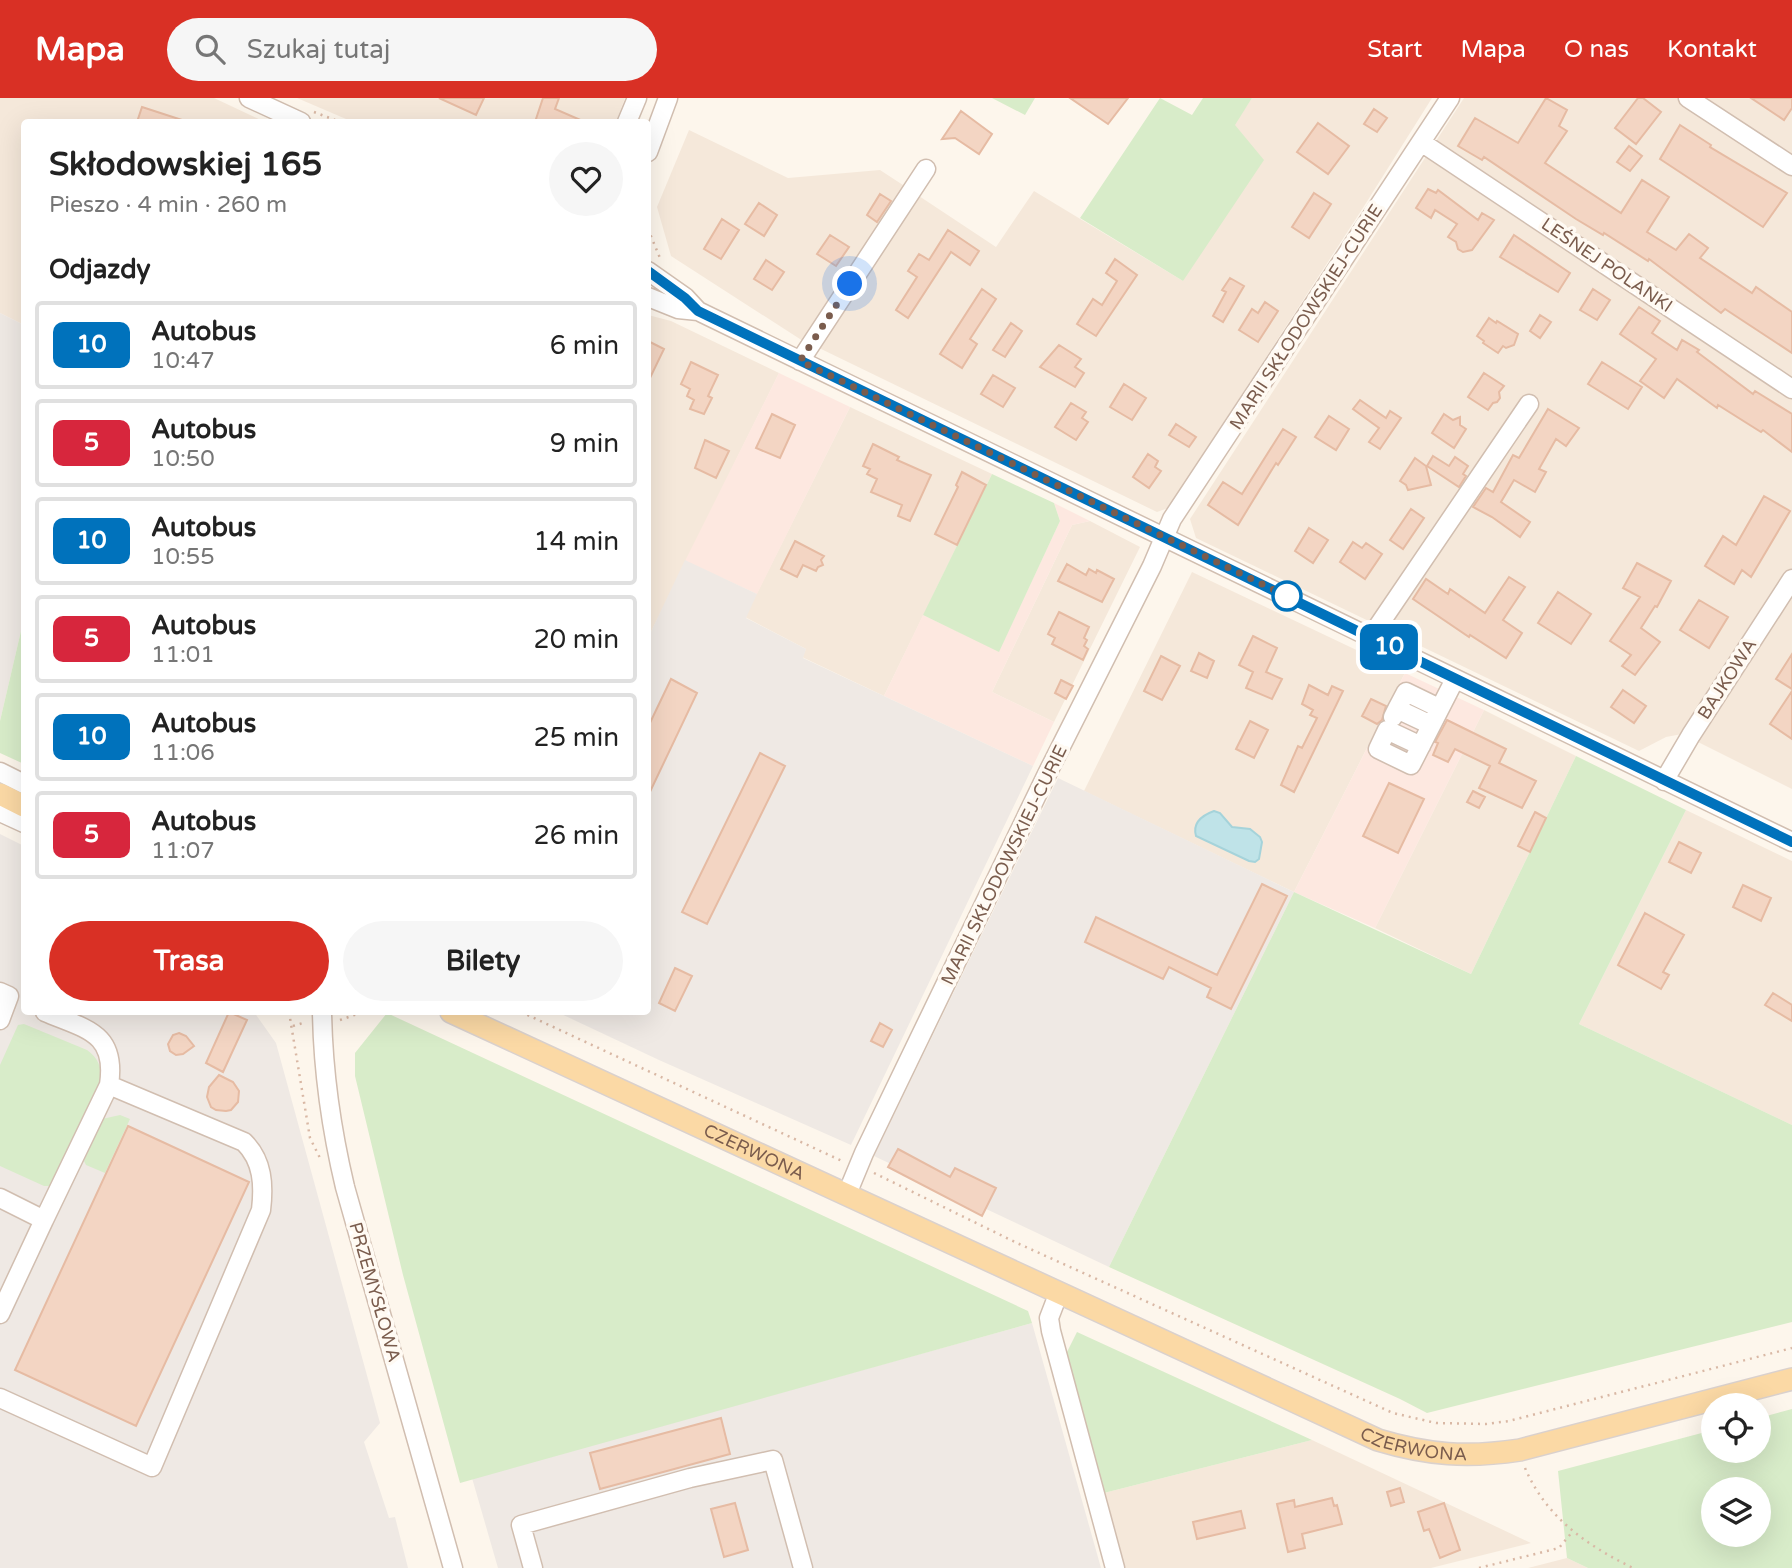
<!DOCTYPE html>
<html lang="pl">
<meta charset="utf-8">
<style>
:root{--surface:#fff;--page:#f6f6f6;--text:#222;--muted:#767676;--line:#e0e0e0;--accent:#d93025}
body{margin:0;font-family:"Varela Round",sans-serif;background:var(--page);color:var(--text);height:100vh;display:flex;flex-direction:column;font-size:26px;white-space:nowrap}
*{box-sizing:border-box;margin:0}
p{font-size:23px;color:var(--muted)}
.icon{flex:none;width:38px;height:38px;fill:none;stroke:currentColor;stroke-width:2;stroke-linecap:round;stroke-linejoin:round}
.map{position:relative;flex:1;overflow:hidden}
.sheet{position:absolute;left:21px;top:21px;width:630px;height:896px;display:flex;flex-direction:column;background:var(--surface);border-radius:7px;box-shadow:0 7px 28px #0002}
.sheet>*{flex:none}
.badge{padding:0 14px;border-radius:10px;font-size:24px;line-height:46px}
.fabs{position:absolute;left:1701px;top:1295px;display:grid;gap:14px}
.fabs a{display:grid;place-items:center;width:70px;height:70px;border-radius:50%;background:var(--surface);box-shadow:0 7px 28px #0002;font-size:35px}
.you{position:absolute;width:35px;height:35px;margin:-18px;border:5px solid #fff;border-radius:50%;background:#1a73e8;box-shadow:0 0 0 10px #1a73e833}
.map>.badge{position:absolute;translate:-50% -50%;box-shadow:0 0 0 4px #fff}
h2{padding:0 28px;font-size:26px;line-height:63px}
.round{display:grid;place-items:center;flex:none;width:74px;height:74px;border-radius:37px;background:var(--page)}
.head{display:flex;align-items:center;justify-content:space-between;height:119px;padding:0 28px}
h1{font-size:33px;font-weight:700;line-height:52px}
.primary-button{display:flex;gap:14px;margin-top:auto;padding:14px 28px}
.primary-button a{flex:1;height:80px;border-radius:42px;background:var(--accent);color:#fff;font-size:28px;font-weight:700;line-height:80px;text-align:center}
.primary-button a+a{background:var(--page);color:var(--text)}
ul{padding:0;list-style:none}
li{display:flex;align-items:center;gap:21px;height:88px;margin:0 14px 10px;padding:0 14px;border:4px solid var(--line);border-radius:7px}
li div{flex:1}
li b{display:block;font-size:26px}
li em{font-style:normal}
li .badge{min-width:77px;font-weight:700;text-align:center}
header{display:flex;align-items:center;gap:42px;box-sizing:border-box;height:98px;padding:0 35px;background:var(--accent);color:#fff}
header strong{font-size:33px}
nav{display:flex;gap:38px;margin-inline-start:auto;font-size:24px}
.search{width:490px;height:63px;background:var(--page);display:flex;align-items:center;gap:18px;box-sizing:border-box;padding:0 24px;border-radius:38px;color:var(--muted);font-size:26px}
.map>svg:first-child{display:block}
</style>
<header>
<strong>Mapa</strong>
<div class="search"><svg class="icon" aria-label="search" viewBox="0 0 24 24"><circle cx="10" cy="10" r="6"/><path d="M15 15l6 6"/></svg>Szukaj tutaj</div>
<nav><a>Start</a><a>Mapa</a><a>O nas</a><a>Kontakt</a></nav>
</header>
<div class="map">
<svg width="1792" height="1470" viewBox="0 0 1792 1470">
<rect width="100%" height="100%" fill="#fdf6ec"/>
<!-- residential -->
<path fill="#f5e8da" d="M 0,0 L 214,0 L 265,24 L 24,24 L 24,227 L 0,215 Z
M 297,0 L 625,0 L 616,24 L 353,24 Z
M 1252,0 L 1432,0 L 1361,113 L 1168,410 L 1157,414 L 817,249 L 919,98 L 996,149 L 1034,93 L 1183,183 L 1234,27 Z
M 1464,0 L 1792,0 L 1792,691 L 1682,636 L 1666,639 L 1639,653 L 1196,440 L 1190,421 Z
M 689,32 L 788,80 L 880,72 L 906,89 L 803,243 L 671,158 L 657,109 Z
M 648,217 L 671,223 L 779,275 L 648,540 Z
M 850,309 L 992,376 L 884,598 L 802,559 L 806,551 L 745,519 Z
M 1090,423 L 1140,449 L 1054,624 L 992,594 L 1072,427 Z
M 1192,474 L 1405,575 L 1294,794 L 1084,693 Z
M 1484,612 L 1576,658 L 1471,876 L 1375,830 Z
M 1686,712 L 1792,763 L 1792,1027 L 1579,926 Z
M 1312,1342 L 1531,1445 L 1431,1470 L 1121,1470 L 1100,1396 Z
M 1567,1460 L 1588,1470 L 1528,1470 Z"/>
<!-- commercial -->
<path fill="#fde8e0" d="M 779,275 L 850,309 L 757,496 L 685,463 Z
M 1054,405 L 1090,423 L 1072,427 L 992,594 L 1054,624 L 1033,668 L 884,598 L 923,517 L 999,553 L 1060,423 Z
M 1405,575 L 1484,612 L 1375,830 L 1294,794 Z"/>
<!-- industrial -->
<path fill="#efe9e4" d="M 0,215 L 24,227 L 24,520 L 0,623 Z
M 685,462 L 757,496 L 746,520 L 806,551 L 803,560 L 1033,668 L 851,1047 L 659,962 L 557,914 L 648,914 L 648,540 Z
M 1058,680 L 1294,794 L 1109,1169 L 874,1058 Z
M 0,736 L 24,748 L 24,914 L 254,914 L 276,945 L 380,1325 L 364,1344 L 389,1420 L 395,1419 L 408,1470 L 0,1470 Z
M 1032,1225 L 1101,1470 L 498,1470 L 472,1380 Z"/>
<!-- green -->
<path fill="#d8ecc9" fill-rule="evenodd" d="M 992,0 L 1035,0 L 1025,17 Z
M 1160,0 L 1192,17 L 1203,0 L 1252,0 L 1235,27 L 1264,62 L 1183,183 L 1080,120 Z
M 992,376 L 1054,405 L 1060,423 L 999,554 L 923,517 Z
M 24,520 L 24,666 L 0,655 L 0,623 Z
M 1576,658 L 1686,712 L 1579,926 L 1792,1027 L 1792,1224 L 1427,1315 L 1400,1301 L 1109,1169 L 1294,794 L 1471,876 Z
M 387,915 L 1028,1213 L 1032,1225 L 460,1385 L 403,1177 L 355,978 L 355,955 Z
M 24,926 L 87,952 C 98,960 101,968 102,982 L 51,1088 L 44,1088 L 0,1068 L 0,967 L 18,927 Z
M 120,1017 L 130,1021 L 105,1075 L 86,1067 L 84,1063 L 102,1021 Z
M 1077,1234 L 1312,1342 L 1100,1396 L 1063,1262 Z
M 1792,1311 L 1792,1470 L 1588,1470 L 1567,1460 L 1558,1373 L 1713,1332 L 1713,1353 L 1759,1353 L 1759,1320 ZM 1713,1391 L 1759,1391 L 1759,1437 L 1713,1437 Z"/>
<!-- water -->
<path fill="#bfe3e8" stroke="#a5d3da" stroke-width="2" d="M 1214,713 L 1220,715 L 1232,729 L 1250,731 L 1260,739 L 1262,744 L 1259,761 L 1255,764 L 1249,763 L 1196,738 C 1192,724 1203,717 1214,713 Z"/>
<!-- building -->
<path fill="#f3d5c3" stroke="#e6bba3" stroke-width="2" d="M 439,0 L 484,0 L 476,17 Z
M 543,0 L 559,0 L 555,11 L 585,24 L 535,24 Z
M 1070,0 L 1128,0 L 1108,26 Z
M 1546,0 L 1567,12 L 1559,28 L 1567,33 L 1545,65 L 1621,115 L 1642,82 L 1669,99 L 1647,134 L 1676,152 L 1689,136 L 1708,150 L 1700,160 L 1752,195 L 1756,189 L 1792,214 L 1792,255 L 1725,211 L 1721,215 L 1649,161 L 1648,163 L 1604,135 L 1603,137 L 1576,121 L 1484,59 L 1482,62 L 1458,48 L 1475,20 L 1518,45 Z
M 1638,0 L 1643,0 L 1661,14 L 1636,46 L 1615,30 Z
M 1751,0 L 1792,0 L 1792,10 L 1784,22 Z
M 142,9 L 182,22 L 182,24 L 137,24 Z
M 1374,11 L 1387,20 L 1377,34 L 1364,26 Z
M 961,13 L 992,36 L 979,56 L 955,40 L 942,41 Z
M 1318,25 L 1349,48 L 1328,76 L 1297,54 Z
M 1680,27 L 1711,47 L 1710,49 L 1787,95 L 1763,129 L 1660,61 Z
M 1629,48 L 1642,58 L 1630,73 L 1617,64 Z
M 1428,91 L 1436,95 L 1438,92 L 1478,122 L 1482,115 L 1494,122 L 1472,152 L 1463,154 L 1458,151 L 1456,144 L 1448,139 L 1457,126 L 1435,112 L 1431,120 L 1416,110 Z
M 1314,95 L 1331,106 L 1309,140 L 1292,129 Z
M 880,96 L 891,103 L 877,124 L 867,117 Z
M 759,105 L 777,117 L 764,138 L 745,126 Z
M 722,121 L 739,132 L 721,161 L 704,151 Z
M 948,132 L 979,153 L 970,167 L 951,154 L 908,220 L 896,212 L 917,179 L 908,173 L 919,156 L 929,162 Z
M 830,137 L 849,149 L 836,168 L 817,156 Z
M 1514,137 L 1570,175 L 1558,194 L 1500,159 Z
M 1115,161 L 1137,177 L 1096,238 L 1077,226 L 1093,201 L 1102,207 L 1117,183 L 1106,175 Z
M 766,162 L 784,174 L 772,192 L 754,181 Z
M 1230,180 L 1244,188 L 1223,224 L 1213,218 L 1226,194 L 1222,192 Z
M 982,191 L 996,201 L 970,241 L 977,246 L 962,270 L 940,256 Z
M 1593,191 L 1610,202 L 1597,222 L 1580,212 Z
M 1265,204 L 1278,213 L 1258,244 L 1239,232 L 1252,211 L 1258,215 Z
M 1639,209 L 1660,223 L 1652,235 L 1677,252 L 1682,242 L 1699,252 L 1697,254 L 1753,296 L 1755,293 L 1792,316 L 1792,354 L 1763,332 L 1761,334 L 1718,307 L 1717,310 L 1677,281 L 1664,300 L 1640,283 L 1656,261 L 1620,236 Z
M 1540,217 L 1551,224 L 1540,240 L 1530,233 Z
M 1489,220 L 1496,225 L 1497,223 L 1518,236 L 1514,247 L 1506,250 L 1503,248 L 1498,255 L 1483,245 L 1484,243 L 1477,238 Z
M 1011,225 L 1022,233 L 1005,259 L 993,252 Z
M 648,243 L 664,251 L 648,284 Z
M 1059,247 L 1081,261 L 1075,269 L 1084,275 L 1075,289 L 1040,269 Z
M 691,264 L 718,277 L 708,298 L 712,300 L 704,316 L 690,311 L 694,302 L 687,298 L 690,291 L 681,286 Z
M 1602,264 L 1642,289 L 1628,311 L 1588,286 Z
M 1484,275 L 1504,288 L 1499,294 L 1500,300 L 1497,304 L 1493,305 L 1488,312 L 1468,299 Z
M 993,277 L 1015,290 L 1003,309 L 981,296 Z
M 1124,286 L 1146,300 L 1132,322 L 1110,309 Z
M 1360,302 L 1386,320 L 1390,313 L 1401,320 L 1380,351 L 1369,344 L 1379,330 L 1353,311 Z
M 1071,305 L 1086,314 L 1082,320 L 1088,324 L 1076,342 L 1055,329 Z
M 1548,311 L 1579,330 L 1566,348 L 1556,341 L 1539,371 L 1546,374 L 1535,394 L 1514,382 L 1501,404 L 1530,424 L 1520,439 L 1492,419 L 1473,409 L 1486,390 L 1493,394 L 1513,357 L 1519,360 Z
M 772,316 L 795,327 L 780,360 L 756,350 Z
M 1444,316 L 1453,322 L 1460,319 L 1460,327 L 1466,331 L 1454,350 L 1432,335 Z
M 1329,318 L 1349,331 L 1336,352 L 1315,339 Z
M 1176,326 L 1196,339 L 1189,349 L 1169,337 Z
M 1283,331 L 1296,339 L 1278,367 L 1276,365 L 1238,427 L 1208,407 L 1223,384 L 1242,396 Z
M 705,342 L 729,353 L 716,380 L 695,370 Z
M 873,346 L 899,359 L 897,362 L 931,377 L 910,423 L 898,418 L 902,407 L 871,394 L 877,381 L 867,376 L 870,371 L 863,368 Z
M 1148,356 L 1158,363 L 1155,369 L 1161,373 L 1149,390 L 1133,379 Z
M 1433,358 L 1449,368 L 1455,359 L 1468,368 L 1463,376 L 1466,378 L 1459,389 L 1427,368 Z
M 1415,360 L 1426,368 L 1431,387 L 1408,392 L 1406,387 L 1400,383 Z
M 962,374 L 986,387 L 957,447 L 935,436 L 958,389 L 956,387 Z
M 1764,398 L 1790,413 L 1751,479 L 1742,472 L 1734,486 L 1705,468 L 1723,438 L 1736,447 Z
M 1411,411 L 1424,420 L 1403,451 L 1390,442 Z
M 1309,430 L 1328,442 L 1313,465 L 1295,453 Z
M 795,443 L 824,458 L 821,462 L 823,467 L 818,469 L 816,473 L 803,467 L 797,479 L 781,471 Z
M 1353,444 L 1362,450 L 1366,445 L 1382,456 L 1365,481 L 1340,464 Z
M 1637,465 L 1671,483 L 1657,509 L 1655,508 L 1641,530 L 1660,544 L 1635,577 L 1622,568 L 1631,557 L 1610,543 L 1640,499 L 1623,490 Z
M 1067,466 L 1086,477 L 1089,471 L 1096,475 L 1097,472 L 1114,481 L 1102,504 L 1058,483 Z
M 1509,479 L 1525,489 L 1503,522 L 1522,535 L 1506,560 L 1470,537 L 1469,539 L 1413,501 L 1426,481 L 1448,496 L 1450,491 L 1485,515 Z
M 1558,494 L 1591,516 L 1571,546 L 1538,525 Z
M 1699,502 L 1728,519 L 1709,550 L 1680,532 Z
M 1059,514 L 1089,529 L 1084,540 L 1087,542 L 1084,548 L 1088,551 L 1083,562 L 1052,546 L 1055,540 L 1048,536 Z
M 1253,538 L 1277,550 L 1266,574 L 1282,581 L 1272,601 L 1246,590 L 1253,574 L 1239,567 Z
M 1199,555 L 1214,563 L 1207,580 L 1191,573 Z
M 1792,556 L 1792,591 L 1776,581 Z
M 1161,558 L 1180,568 L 1162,602 L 1144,593 Z
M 671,581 L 697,595 L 648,698 L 648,629 Z
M 1061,582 L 1073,588 L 1066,601 L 1055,595 Z
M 1309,587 L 1328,597 L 1332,588 L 1343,593 L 1294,694 L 1281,687 L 1298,648 L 1302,650 L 1317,620 L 1310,617 L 1313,612 L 1302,606 Z
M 1623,592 L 1646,608 L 1634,625 L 1611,609 Z
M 1792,593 L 1792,641 L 1770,626 Z
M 1371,601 L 1386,608 L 1382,622 L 1377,626 L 1362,618 Z
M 1447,622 L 1506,651 L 1499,665 L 1536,683 L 1522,710 L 1479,690 L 1490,668 L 1455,651 L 1448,664 L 1433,657 L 1438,645 L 1435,644 Z
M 1250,623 L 1268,632 L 1254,660 L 1236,651 Z
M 760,655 L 785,668 L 707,826 L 682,814 Z
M 1389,685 L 1424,701 L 1398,755 L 1363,738 Z
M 1473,693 L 1485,699 L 1479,710 L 1467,704 Z
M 1535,714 L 1546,720 L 1530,754 L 1518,748 Z
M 1679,744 L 1701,755 L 1691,775 L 1669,764 Z
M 1262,786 L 1287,798 L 1231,911 L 1207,899 L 1211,890 L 1169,869 L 1163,881 L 1085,844 L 1096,819 L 1217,877 Z
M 1743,787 L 1771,800 L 1761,823 L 1733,809 Z
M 1645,815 L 1684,837 L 1663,874 L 1669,877 L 1661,891 L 1618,867 Z
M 675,870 L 692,878 L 675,913 L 659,905 Z
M 1773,895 L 1792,907 L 1792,923 L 1765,907 Z
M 229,914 L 247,922 L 223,974 L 206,965 Z
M 880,925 L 892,932 L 883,949 L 871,943 Z
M 179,935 L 186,938 L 194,948 L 183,956 L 176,957 L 170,953 L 168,946 L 173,937 Z
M 219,977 L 233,984 L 239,993 L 238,1004 L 231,1012 L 226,1013 L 216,1012 L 211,1009 L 207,999 L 209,989 Z
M 128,1028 L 249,1084 L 136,1328 L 15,1272 Z
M 898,1051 L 950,1079 L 955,1070 L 996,1090 L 982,1118 L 888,1069 Z
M 721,1320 L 730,1356 L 600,1391 L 590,1355 Z
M 1400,1390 L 1404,1404 L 1391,1408 L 1387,1394 Z
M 1332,1400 L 1334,1408 L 1337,1407 L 1342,1426 L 1302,1436 L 1305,1450 L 1288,1454 L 1277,1406 L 1294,1402 L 1295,1409 Z
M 735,1405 L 748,1452 L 724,1459 L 711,1411 Z
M 1444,1405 L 1460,1452 L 1440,1460 L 1429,1431 L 1424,1433 L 1418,1414 Z
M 1241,1413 L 1245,1430 L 1197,1441 L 1193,1424 Z"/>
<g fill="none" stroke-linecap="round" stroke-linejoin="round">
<!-- minor casing -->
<g stroke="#d1beb0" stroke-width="21">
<path id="minor" d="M 249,0 L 301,24
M 1688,0 L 1792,68
M 627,24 L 637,0
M 1421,44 L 1792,291
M 648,54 L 668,0
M 648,173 L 685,199 L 698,213
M 648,199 L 678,211 L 698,213 L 1792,744
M 800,263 L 926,71
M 1370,540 L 1529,306
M 1397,611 L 1406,594 L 1439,610
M 1393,619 L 1397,611 L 1431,627
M 1421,648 L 1387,632 L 1378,651 L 1411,667 L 1455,581
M 0,674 L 24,686
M 1664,683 L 1691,637 L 1792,481
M 0,714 L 24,725
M 0,894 L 9,898 L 0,922
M 322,914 C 323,974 331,1030 345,1089 L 453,1470
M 847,1096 L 864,1055 L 1047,676 L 1152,468 L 1172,421 L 1450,0
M 0,1100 L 44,1122 L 0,1216
M 44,1122 L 109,987
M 1059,1194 L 1049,1220 L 1051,1233 L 1115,1470
M 0,1300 L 152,1369 L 261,1112 C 264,1087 263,1063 244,1044 L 109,987 C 117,934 85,931 45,914
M 533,1470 L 521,1427 L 690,1380 L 773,1362 L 803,1470"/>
</g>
<!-- major casing -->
<g stroke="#dad1cd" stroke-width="24">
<g id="major">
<path d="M 0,696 L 24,708"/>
<path id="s1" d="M 451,914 L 1378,1342 C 1428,1357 1467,1360 1520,1352 L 1792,1281"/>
</g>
</g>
<!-- path -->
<path stroke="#d9b8a5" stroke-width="2.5" stroke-dasharray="2 5" stroke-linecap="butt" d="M 314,14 L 340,24
M 648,131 L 660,160
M 289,914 L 310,1040 L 320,1060
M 521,914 L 842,1063
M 340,922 L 363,914
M 293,928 L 306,924
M 874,1075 L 1017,1145 L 1393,1315 L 1436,1325 L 1486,1326 L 1509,1323 L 1792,1250
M 1525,1370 C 1546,1419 1586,1447 1633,1470
M 1479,1470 L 1559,1450 L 1573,1433"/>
<!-- minor -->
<use href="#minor" stroke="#fff" stroke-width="18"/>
<!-- major -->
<use href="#major" stroke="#fbd9a5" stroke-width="21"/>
</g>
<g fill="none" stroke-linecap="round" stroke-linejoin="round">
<!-- line casing -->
<g stroke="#fff" stroke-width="16">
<path id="line" d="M 648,173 L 685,200 L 698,213 L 1792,744"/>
</g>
<!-- line -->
<use href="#line" stroke="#0072bc" stroke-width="10"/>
<!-- walk -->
<path stroke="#7a5c4d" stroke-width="7" stroke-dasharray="0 12.6" d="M 850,186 L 800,263 L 1287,498"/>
</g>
<!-- markers -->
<circle fill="#fff" stroke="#0072bc" stroke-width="3.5" cx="1287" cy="498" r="14"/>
<g text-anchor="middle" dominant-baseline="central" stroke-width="7" stroke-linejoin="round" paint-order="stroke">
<!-- street labels -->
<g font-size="18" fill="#7a5c4d" stroke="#fffaf3">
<text transform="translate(1607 167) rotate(34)">LEŚNEJ POLANKI</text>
<text transform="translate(1306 219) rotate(-57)">MARII SKŁODOWSKIEJ-CURIE</text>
<text transform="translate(1727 581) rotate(-57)">BAJKOWA</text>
<text transform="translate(1004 767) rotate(-64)">MARII SKŁODOWSKIEJ-CURIE</text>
<text stroke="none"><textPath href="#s1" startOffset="334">CZERWONA</textPath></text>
<text transform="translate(375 1194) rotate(74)">PRZEMYSŁOWA</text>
<text stroke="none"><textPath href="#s1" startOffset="1057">CZERWONA</textPath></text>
</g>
</g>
</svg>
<div class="fabs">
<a><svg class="icon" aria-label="locate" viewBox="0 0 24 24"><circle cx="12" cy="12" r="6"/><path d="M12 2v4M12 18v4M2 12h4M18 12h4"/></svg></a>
<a><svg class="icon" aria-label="layers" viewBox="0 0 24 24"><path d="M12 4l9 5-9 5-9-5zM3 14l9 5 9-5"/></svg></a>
</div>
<div class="you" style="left:850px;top:186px"></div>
<b class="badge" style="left:1389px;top:549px;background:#0072bc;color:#fff">10</b>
<section class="sheet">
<div class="head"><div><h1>Skłodowskiej 165</h1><p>Pieszo · 4 min · 260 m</p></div><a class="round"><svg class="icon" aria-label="heart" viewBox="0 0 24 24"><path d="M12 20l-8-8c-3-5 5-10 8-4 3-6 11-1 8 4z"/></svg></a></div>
<h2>Odjazdy</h2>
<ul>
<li><span class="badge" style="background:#0072bc;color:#fff">10</span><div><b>Autobus</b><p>10:47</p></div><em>6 min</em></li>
<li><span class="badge" style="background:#d7263d;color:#fff">5</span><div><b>Autobus</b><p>10:50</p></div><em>9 min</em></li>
<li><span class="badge" style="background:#0072bc;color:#fff">10</span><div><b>Autobus</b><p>10:55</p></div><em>14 min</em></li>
<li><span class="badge" style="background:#d7263d;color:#fff">5</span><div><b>Autobus</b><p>11:01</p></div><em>20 min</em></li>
<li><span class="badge" style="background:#0072bc;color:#fff">10</span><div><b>Autobus</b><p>11:06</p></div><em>25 min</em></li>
<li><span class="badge" style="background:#d7263d;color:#fff">5</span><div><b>Autobus</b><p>11:07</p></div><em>26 min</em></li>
</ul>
<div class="primary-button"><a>Trasa</a><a>Bilety</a></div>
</section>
</div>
